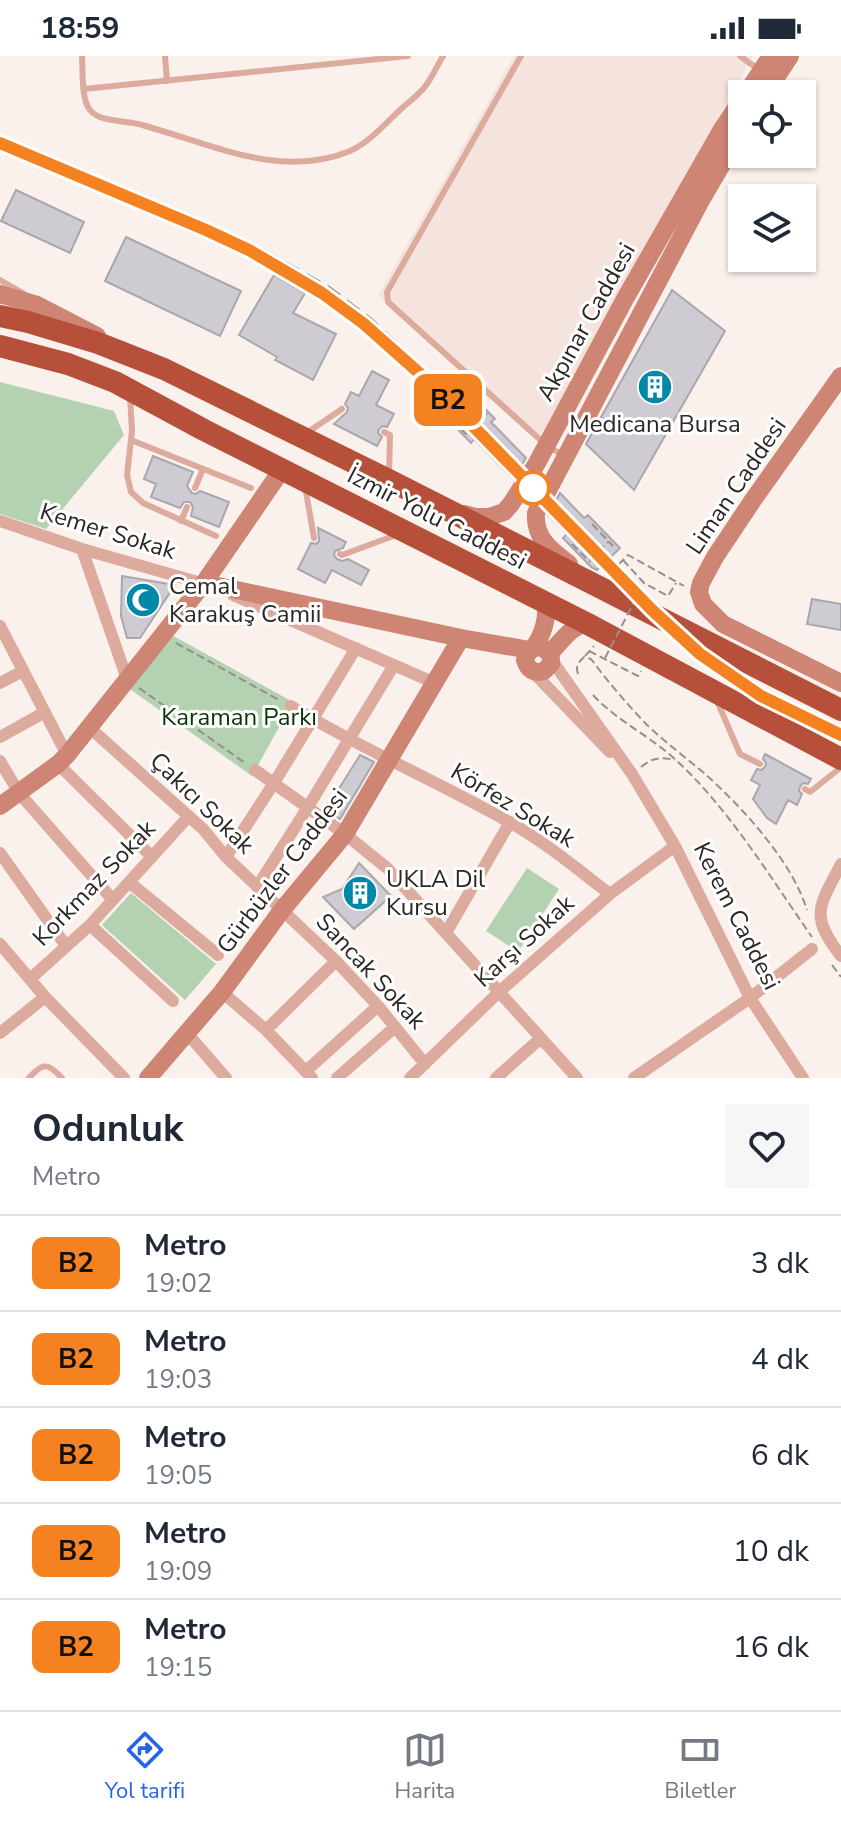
<!DOCTYPE html>
<html lang="tr">
<meta charset="utf-8">
<style>
:root{--surface:#fff;--page:#f6f6f7;--text:#1f2937;--muted:#747a83;--line:#e0e1e3;--accent:#2563eb}
body{margin:0;font-family:"Nunito Sans",sans-serif;background:var(--page);color:var(--text);height:100vh;display:flex;flex-direction:column;font-size:30px;white-space:nowrap}
*{box-sizing:border-box;margin:0}
p{font-size:26px;color:var(--muted)}
.icon{flex:none;width:44px;height:44px;fill:none;stroke:currentColor;stroke-width:2;stroke-linecap:round;stroke-linejoin:round}
.map{position:relative;height:1022px;overflow:hidden}
.details{display:flex;flex-direction:column;background:var(--surface);flex:1}
.details>*{flex:none}
.badge{padding:0 16px;border-radius:12px;font-size:28px;line-height:52px}
.tools{position:absolute;left:728px;top:24px;display:grid;gap:16px}
.tools a{display:grid;place-items:center;width:88px;height:88px;border-radius:0px;background:var(--surface);box-shadow:0 2px 6px #0004;font-size:40px}
.map>.badge{position:absolute;translate:-50% -50%;box-shadow:0 0 0 4px #fff}
.round{display:grid;place-items:center;flex:none;width:84px;height:84px;border-radius:0px;background:var(--page)}
.summary{display:flex;align-items:center;justify-content:space-between;height:136px;padding:0 32px}
h1{font-size:38px;font-weight:700;line-height:60px}
ul{padding:0;list-style:none}
li{display:flex;align-items:center;gap:24px;height:96px;padding:0 32px;border-top:2px solid var(--line)}
li div{flex:1}
li b{display:block;font-size:30px}
li em{font-style:normal}
li .badge{min-width:88px;font-weight:700;text-align:center}
.status{display:flex;justify-content:space-between;align-items:center;height:56px;padding:0 40px;background:var(--surface);direction:ltr}
.status svg{height:22px;fill:currentColor}
.dock{display:flex;justify-content:space-around;align-items:center;height:112px;border-top:2px solid var(--line);background:var(--surface);font-size:22px;color:var(--muted)}
.dock a{display:grid;justify-items:center;gap:4px}
.dock .current{color:var(--accent)}
.map>svg:first-child{display:block}
</style>
<div class="status"><b>18:59</b><svg viewBox="0 0 49 12"><path d="M0 12V9h3v3zM5 12V6h3v6zM10 12V3h3v9zM15 12V0h3v12zM26 1h20v11H26zM47 4h2v5h-2z"/></svg></div>
<div class="map">
<svg width="841" height="1022" viewBox="0 0 841 1022">
<rect width="100%" height="100%" fill="#faf1ed"/>
<!-- built -->
<path fill="#f5e4dd" d="M 514,0 L 753,0 L 539,384 L 378,239 Z"/>
<!-- green -->
<path fill="#b4d1b1" d="M 0,326 L 114,355 L 124,379 L 46,473 L 0,458 Z
M 168,577 L 293,646 L 252,720 L 127,631 Z
M 527,812 L 559,833 L 518,896 L 486,875 Z
M 131,837 L 216,908 L 185,944 L 102,869 Z"/>
<!-- building -->
<path fill="#cecbd3" stroke="#a9a6ad" stroke-width="2" d="M 16,134 L 84,166 L 70,197 L 1,165 Z
M 126,181 L 241,235 L 220,280 L 105,225 Z
M 274,219 L 305,237 L 293,257 L 336,278 L 313,324 L 275,304 L 277,301 L 239,279 Z
M 672,234 L 725,275 L 634,434 L 586,388 Z
M 372,315 L 389,324 L 376,349 L 394,358 L 387,371 L 383,370 L 379,373 L 378,377 L 382,381 L 377,390 L 334,368 L 347,356 L 348,352 L 345,348 L 351,336 L 359,340 Z
M 463,330 L 495,363 L 491,366 L 526,402 L 513,423 L 474,383 L 471,387 L 439,354 Z
M 153,400 L 193,416 L 187,430 L 192,437 L 196,438 L 200,435 L 229,446 L 219,471 L 191,460 L 193,451 L 190,446 L 184,446 L 180,452 L 151,441 L 156,428 L 144,423 Z
M 560,437 L 584,462 L 588,459 L 620,492 L 597,514 L 591,511 L 563,482 L 567,478 L 548,459 Z
M 318,472 L 346,486 L 343,492 L 335,495 L 334,499 L 337,503 L 342,505 L 348,503 L 369,514 L 361,529 L 332,514 L 325,527 L 298,513 L 311,487 L 316,488 L 319,485 Z
M 122,520 L 175,529 L 140,582 L 127,582 L 121,560 Z
M 812,543 L 841,548 L 841,574 L 807,568 Z
M 765,698 L 811,723 L 808,728 L 803,727 L 800,731 L 799,735 L 802,738 L 797,749 L 788,744 L 776,768 L 767,762 L 753,743 L 760,729 L 751,724 L 757,713 L 761,714 L 765,711 L 766,707 L 763,703 Z
M 360,699 L 374,706 L 340,763 L 325,753 L 334,738 L 335,739 Z
M 359,807 L 391,840 L 354,873 L 323,841 L 342,833 Z"/>
<g fill="none" stroke-linecap="round" stroke-linejoin="round">
<!-- path -->
<path stroke="#96908d" stroke-width="2" stroke-dasharray="8 4" stroke-linecap="butt" d="M 457,319 L 443,333 L 459,350
M 465,336 L 487,359
M 444,356 L 467,379
M 450,359 L 468,341
M 742,431 L 753,412
M 592,468 L 613,490
M 572,488 L 590,506
M 599,496 L 614,511
M 590,504 L 608,486
M 623,504 L 644,527 L 668,540 L 676,527
M 610,517 L 628,499 L 684,530
M 176,587 L 279,644
M 589,595 L 638,620 L 641,615
M 585,600 L 594,590
M 578,618 C 575,610 579,606 584,601 L 591,603 C 608,626 627,648 647,669 C 665,686 685,701 704,717 C 742,751 792,805 807,854
M 139,632 L 245,707
M 593,639 C 617,665 650,680 676,704 C 730,754 770,821 812,881
M 641,711 C 653,701 661,701 675,704
M 832,909 L 841,921"/>
<!-- lane -->
<path stroke="#ddaa9e" stroke-width="6" d="M 82,0 C 83,14 81,44 90,54 C 100,67 127,64 142,69 C 209,87 280,124 350,95 C 370,86 386,67 402,52 C 409,46 418,39 424,32 C 432,22 437,10 443,0
M 165,0 L 167,25
M 521,0 L 387,236 L 388,246 L 546,389 L 564,400
M 740,0 L 758,13
M 84,33 L 408,0
M 0,224 L 23,237
M 130,340 L 132,375 L 127,419 L 131,436 L 143,447 L 216,480
M 384,376 L 390,379 L 389,420
M 305,378 L 342,353
M 131,384 L 251,432
M 305,430 L 314,482
M 195,432 L 203,413
M 181,465 L 187,451
M 340,498 L 342,499 L 396,479
M 717,645 L 740,698 L 760,708
M 805,733 L 810,736 L 839,713
M 29,1022 C 43,1006 48,1007 62,1022"/>
<!-- street -->
<path stroke="#ddaa9e" stroke-width="12" d="M 0,465 L 82,493 L 208,529
M 82,493 L 127,623
M 233,539 L 435,627
M 0,570 L 67,699
M 551,603 L 632,718 L 675,790 L 750,942 L 803,1022
M 531,614 L 610,696
M 0,627 L 23,615
M 291,650 C 361,693 437,725 509,766 C 545,786 577,813 610,838
M 90,672 L 203,773 L 226,801 L 336,905 L 378,950 L 425,1008
M 0,681 L 45,656
M 0,705 L 19,737 L 113,844
M 58,708 L 152,801
M 255,714 L 345,778 L 387,812 L 577,1022
M 0,797 L 66,890
M 226,801 L 274,727 L 356,592
M 841,808 C 819,851 809,859 841,900
M 129,826 L 218,899
M 257,831 L 308,751 L 394,609
M 90,869 L 173,945
M 446,877 L 510,766
M 0,888 L 45,941 L 124,1022
M 30,923 L 90,869 L 189,760
M 222,936 L 266,974 L 312,1022
M 266,974 L 336,905
M 186,976 L 226,1022
M 0,977 L 45,941
M 306,1015 L 378,950
M 337,1022 L 395,971
M 410,1022 L 499,936 L 610,838 L 675,790
M 496,1022 L 541,982
M 634,1022 L 750,942 L 812,893"/>
<!-- secondary -->
<path stroke="#ce8574" stroke-width="18" d="M 746,38 L 771,0
M 765,38 L 790,0
M 0,238 L 37,249 L 97,280
M 841,320 L 753,444 L 715,501 L 701,527 L 699,536 L 703,548 L 723,568 L 841,627
M 464,458 L 475,461 L 489,461 L 504,456 L 511,448 L 537,407 L 626,241 L 721,75 L 742,43
M 569,508 C 551,494 534,482 536,457 L 700,146 L 742,74
M 204,527 L 461,582 L 530,594
M 535,591 C 546,591 552,597 551,608 L 544,615 C 534,618 528,614 525,604 C 530,591 525,602 533,592 C 542,581 550,559 544,545
M 550,597 C 561,586 570,571 586,567
M 0,750 L 58,708 L 67,699 L 204,527 L 283,412
M 148,1022 L 222,936 L 282,854 L 345,778 L 461,582"/>
<!-- highway -->
<path stroke="#b7503a" stroke-width="22" d="M 0,260 L 28,266 L 98,287 L 164,313 L 389,424 L 841,654
M 0,290 L 68,308 L 115,326 L 204,374 L 586,567 L 841,703"/>
<!-- rail -->
<path stroke="#898481" stroke-width="4" stroke-dasharray="16 8" stroke-linecap="butt" d="M 0,81 L 250,187 L 329,232 L 370,263 L 440,328"/>
<!-- path-bridge -->
<path stroke="#96908d" stroke-width="2" stroke-dasharray="8 4" stroke-linecap="butt" d="M 605,602 L 644,527"/>
</g>
<g fill="none" stroke-linecap="round" stroke-linejoin="round">
<!-- line casing -->
<g stroke="#fff" stroke-width="18">
<path id="line" d="M 0,87 L 206,174 L 249,194 L 322,237 L 364,268 L 436,332 L 652,554 L 700,598 L 761,640 L 841,679"/>
</g>
<!-- line -->
<use href="#line" stroke="#f58220" stroke-width="12"/>
</g>
<!-- icons -->
<defs>
<g id="building-disc" transform="scale(1.8)"><circle r="9.5" fill="#0187a8" stroke="#fff"/><path d="M-4-6H4V6H1V3H-1V6H-4ZM-2.5-4.3h1.7v1.8h-1.7ZM.8-4.3h1.7v1.8H.8ZM-2.5-1h1.7V.8h-1.7ZM.8-1h1.7V.8H.8Z" fill="#fff"/></g>
<g id="mosque-disc" transform="scale(1.8)"><circle r="9.5" fill="#0187a8" stroke="#fff"/><path d="M3.5-4.9A6 6 0 1 0 3.5 4.9A5 5 0 1 1 3.5-4.9Z" fill="#fff"/></g>
</defs>
<g fill-rule="evenodd">
<use href="#building-disc" x="655" y="331"/>
<use href="#mosque-disc" x="143" y="544"/>
<use href="#building-disc" x="360" y="837"/>
</g>
<!-- markers -->
<circle fill="#fff" stroke="#f58220" stroke-width="4" cx="533" cy="432" r="16"/>
<g text-anchor="middle" dominant-baseline="central" stroke-width="6" stroke-linejoin="round" paint-order="stroke">
<!-- street labels -->
<g font-size="24" fill="#2a2725" stroke="#fff">
<text transform="translate(586 266) rotate(-61)">Akpınar Caddesi</text>
<text transform="translate(736 430) rotate(-56)">Liman Caddesi</text>
<text transform="translate(437 462) rotate(27)">İzmir Yolu Caddesi</text>
<text transform="translate(108 475) rotate(17)">Kemer Sokak</text>
<text transform="translate(202 747) rotate(44)">Çakıcı Sokak</text>
<text transform="translate(513 749) rotate(31)">Körfez Sokak</text>
<text transform="translate(282 815) rotate(-53)">Gürbüzler Caddesi</text>
<text transform="translate(94 827) rotate(-46)">Korkmaz Sokak</text>
<text transform="translate(737 860) rotate(63)">Kerem Caddesi</text>
<text transform="translate(524 885) rotate(-42)">Karşı Sokak</text>
<text transform="translate(371 915) rotate(47)">Sancak Sokak</text>
</g>
<!-- poi labels -->
<g font-size="24" fill="#2a2725" stroke="#fff" text-anchor="start">
<text x="655" y="368" text-anchor="middle">Medicana Bursa</text>
<text x="169" y="530">Cemal<tspan x="169" dy="28">Karakuş Camii</tspan></text>
<text x="386" y="823">UKLA Dil<tspan x="386" dy="28">Kursu</tspan></text>
</g>
<!-- park labels -->
<g font-size="24" fill="#093507" stroke="#fff">
<text x="239" y="661">Karaman Parkı</text>
</g>
</g>
</svg>
<div class="tools">
<a><svg class="icon" aria-label="locate" viewBox="0 0 24 24"><circle cx="12" cy="12" r="6"/><path d="M12 2v4M12 18v4M2 12h4M18 12h4"/></svg></a>
<a><svg class="icon" aria-label="layers" viewBox="0 0 24 24"><path d="M12 4l9 5-9 5-9-5zM3 14l9 5 9-5"/></svg></a>
</div>
<b class="badge" style="left:448px;top:344px;background:#f58220;color:#111">B2</b>
</div>
<section class="details">
<div class="summary"><div><h1>Odunluk</h1><p>Metro</p></div><a class="round"><svg class="icon" aria-label="heart" viewBox="0 0 24 24"><path d="M12 20l-8-8c-3-5 5-10 8-4 3-6 11-1 8 4z"/></svg></a></div>
<ul>
<li><span class="badge" style="background:#f58220;color:#111">B2</span><div><b>Metro</b><p>19:02</p></div><em>3 dk</em></li>
<li><span class="badge" style="background:#f58220;color:#111">B2</span><div><b>Metro</b><p>19:03</p></div><em>4 dk</em></li>
<li><span class="badge" style="background:#f58220;color:#111">B2</span><div><b>Metro</b><p>19:05</p></div><em>6 dk</em></li>
<li><span class="badge" style="background:#f58220;color:#111">B2</span><div><b>Metro</b><p>19:09</p></div><em>10 dk</em></li>
<li><span class="badge" style="background:#f58220;color:#111">B2</span><div><b>Metro</b><p>19:15</p></div><em>16 dk</em></li>
</ul>
</section>
<nav class="dock">
<a class="current"><svg class="icon" aria-label="directions" viewBox="0 0 24 24"><path d="M12 3l9 9-9 9-9-9zM9 14v-3h6M13 9l2 2-2 2"/></svg>Yol tarifi</a>
<a><svg class="icon" aria-label="map" viewBox="0 0 24 24"><path d="M3 6l6-2 6 2 6-2v14l-6 2-6-2-6 2zM9 4v14M15 6v14"/></svg>Harita</a>
<a><svg class="icon" aria-label="tickets" viewBox="0 0 24 24"><path d="M3 7h18v10H3zM15 7v10"/></svg>Biletler</a>
</nav>
